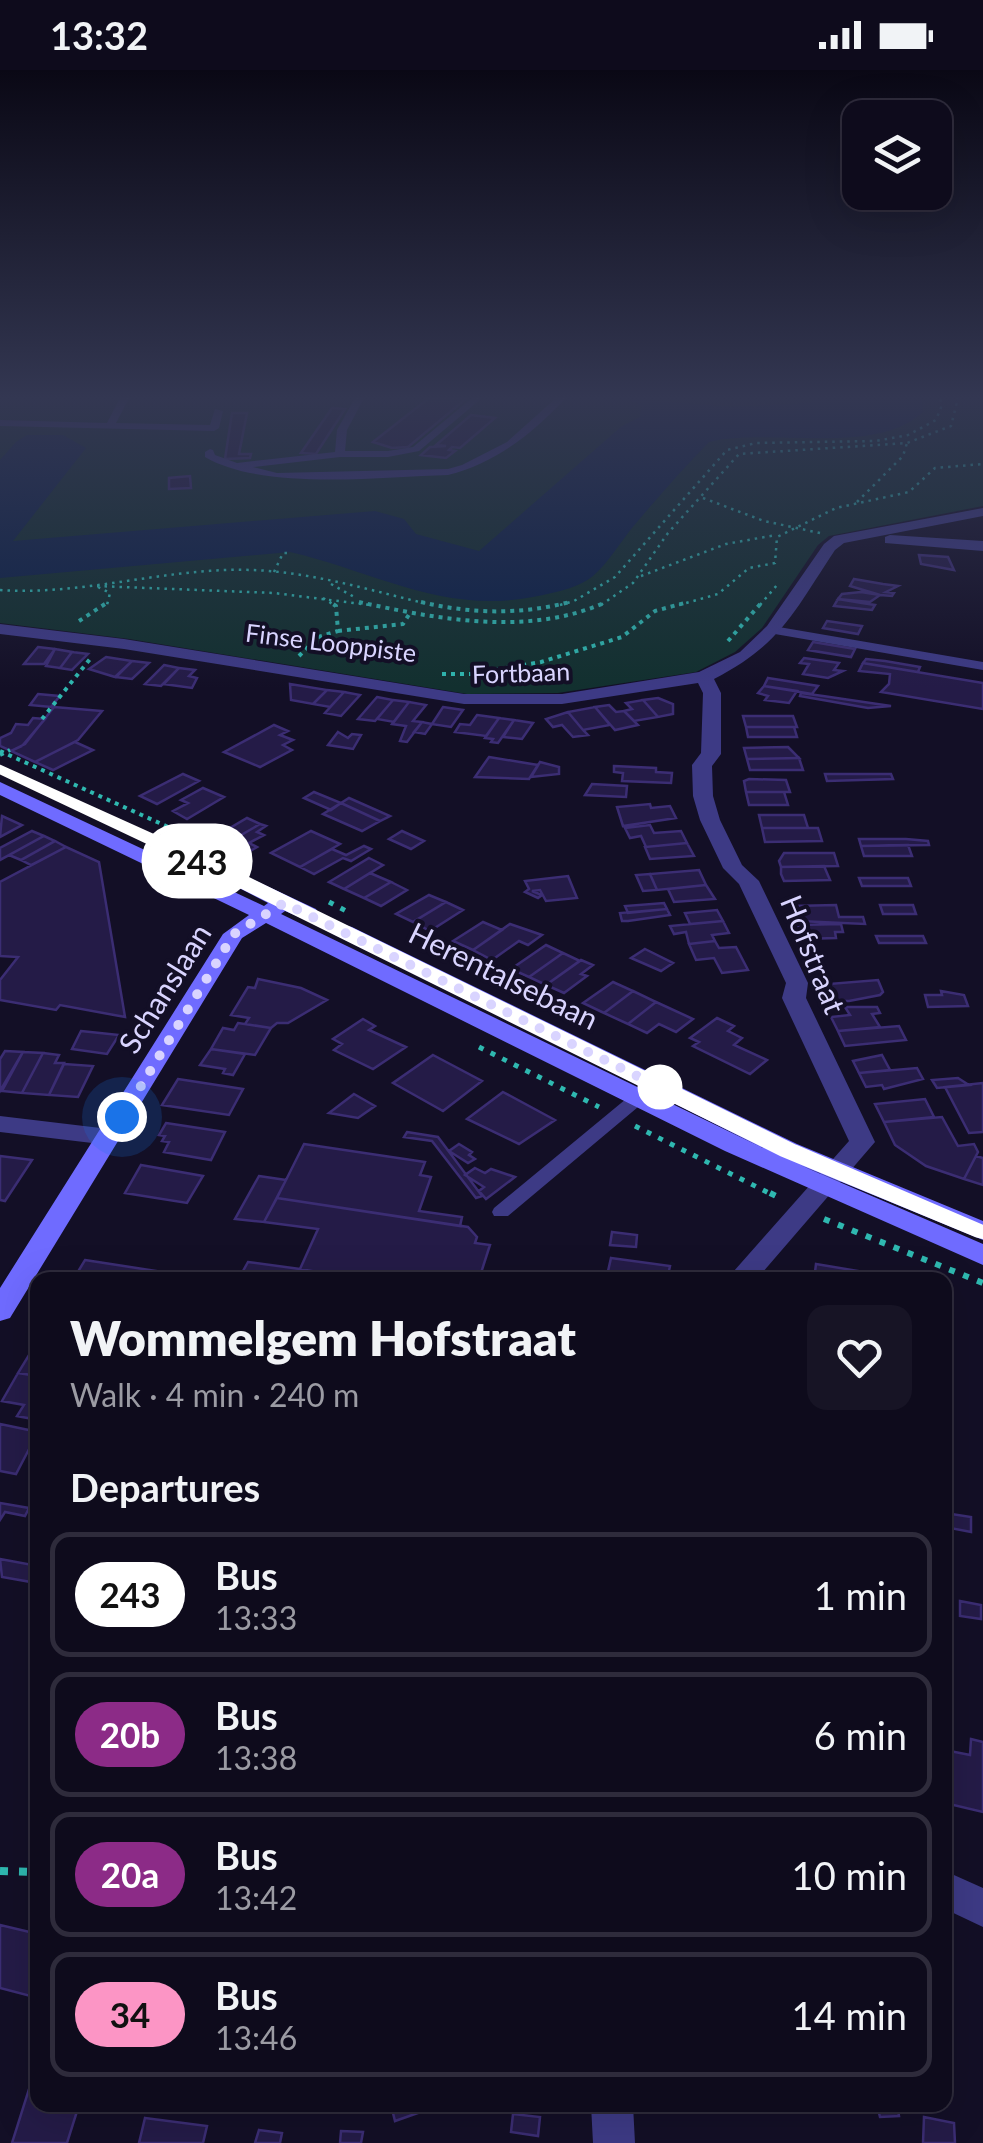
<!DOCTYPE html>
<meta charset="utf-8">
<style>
:root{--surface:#0e0b1c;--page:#171425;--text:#f1f3f6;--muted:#9b9ba3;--line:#2e2b3b}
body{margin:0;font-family:Lato,sans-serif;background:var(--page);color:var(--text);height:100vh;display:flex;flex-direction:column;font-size:38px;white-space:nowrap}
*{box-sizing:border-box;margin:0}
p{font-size:32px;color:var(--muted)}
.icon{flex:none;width:55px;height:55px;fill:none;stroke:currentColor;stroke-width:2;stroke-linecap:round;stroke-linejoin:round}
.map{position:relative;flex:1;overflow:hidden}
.panel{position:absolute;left:30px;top:1202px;width:922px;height:840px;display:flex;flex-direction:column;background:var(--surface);border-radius:20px;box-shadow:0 10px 40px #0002,0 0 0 2px var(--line)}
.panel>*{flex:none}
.badge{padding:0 20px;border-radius:32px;font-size:35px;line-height:65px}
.fabs{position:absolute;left:842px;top:30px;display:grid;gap:20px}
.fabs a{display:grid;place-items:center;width:110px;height:110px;border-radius:20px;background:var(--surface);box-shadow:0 10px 40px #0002,0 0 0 2px var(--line);font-size:50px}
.you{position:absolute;width:50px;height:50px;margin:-25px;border:8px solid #fff;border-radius:50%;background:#1a73e8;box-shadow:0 0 0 15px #1a73e833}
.map>.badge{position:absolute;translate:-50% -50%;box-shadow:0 0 0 5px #fff}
h2{padding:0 40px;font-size:38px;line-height:90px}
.round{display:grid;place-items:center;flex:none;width:105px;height:105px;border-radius:20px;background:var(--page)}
.summary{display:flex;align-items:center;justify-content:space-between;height:170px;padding:0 40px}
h1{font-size:48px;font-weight:800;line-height:75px}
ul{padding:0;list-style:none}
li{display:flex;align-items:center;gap:30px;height:125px;margin:0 20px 15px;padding:0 20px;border:5px solid var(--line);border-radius:20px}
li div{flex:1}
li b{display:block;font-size:38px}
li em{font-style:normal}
li .badge{min-width:110px;font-weight:700;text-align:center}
.status{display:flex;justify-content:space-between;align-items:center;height:70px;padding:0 50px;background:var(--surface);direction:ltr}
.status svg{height:28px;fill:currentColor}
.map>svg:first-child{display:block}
</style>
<div class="status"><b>13:32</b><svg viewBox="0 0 49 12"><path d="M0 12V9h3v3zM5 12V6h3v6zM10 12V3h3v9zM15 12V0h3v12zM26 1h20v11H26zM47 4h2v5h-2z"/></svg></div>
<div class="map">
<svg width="983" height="2073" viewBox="0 0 983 2073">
<rect width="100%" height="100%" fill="#130f26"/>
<!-- green -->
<path fill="#12302f" d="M 0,328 L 983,328 L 983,436 L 829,466 L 818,475 L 762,558 L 735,582 L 696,602 L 558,623 L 467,624 L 129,569 L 0,553 Z"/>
<!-- water -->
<path fill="#0c2248" d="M 628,328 L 731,337 L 809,333 L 812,330 L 808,328 L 921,328 L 923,342 C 875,387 770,357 709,372 C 682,400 657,428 632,458 C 620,473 608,493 593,506 C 580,517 560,521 543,525 C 446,547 380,503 290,482 L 0,508 L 0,390 L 16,372 L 27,365 L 63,365 L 86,378 L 13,471 L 375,441 L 404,449 L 416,464 L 479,481 L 622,356 L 640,347 L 641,336 Z"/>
<!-- building -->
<path fill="#241b47" stroke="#3b2d73" stroke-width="2.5" d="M 429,328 L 467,328 L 408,377 L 392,378 L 373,372 Z
M 332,338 L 345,339 L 316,384 L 301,383 Z
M 232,343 L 247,343 L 239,384 L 251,384 L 250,388 L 225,389 Z
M 471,345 L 495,348 L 460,378 L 452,377 L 449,380 L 455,381 L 446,388 L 421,385 L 430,377 L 446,376 L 436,375 Z
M 190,406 L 191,418 L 169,419 L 169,408 Z
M 919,485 L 948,487 L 954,500 L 921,494 Z
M 854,509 L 883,514 L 898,516 L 886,522 L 894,523 L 892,526 L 880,525 L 850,516 Z
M 861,522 L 880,525 L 870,532 L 838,529 L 842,524 Z
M 838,529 L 862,533 L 875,535 L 872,540 L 834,536 Z
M 827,551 L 862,556 L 858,564 L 823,558 Z
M 813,572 L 855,579 L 851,587 L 808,580 Z
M 38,577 L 55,579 L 44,594 L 24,594 Z
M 55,579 L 72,582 L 60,598 L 46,596 Z
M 72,582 L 88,584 L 72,600 L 60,598 Z
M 106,587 L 132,591 L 115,607 L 89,599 Z
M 804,588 L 839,593 L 834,600 L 843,601 L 828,608 L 803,604 L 809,594 L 800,593 Z
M 866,589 L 885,591 L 920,597 L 918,602 L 863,593 Z
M 132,591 L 149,593 L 132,609 L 116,607 Z
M 863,593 L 983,613 L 983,639 L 881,622 L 889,614 L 890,604 L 859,601 Z
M 164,595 L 179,598 L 161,616 L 145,614 Z
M 179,598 L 195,600 L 189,606 L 197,608 L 192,618 L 164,614 Z
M 768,608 L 818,616 L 812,624 L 764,616 Z
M 290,614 L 327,620 L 313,634 L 291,630 Z
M 764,616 L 797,621 L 789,633 L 765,630 L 768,626 L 758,623 Z
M 327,620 L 344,622 L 330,637 L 313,634 Z
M 344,622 L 360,625 L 341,646 L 325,643 Z
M 801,623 L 823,626 L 891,636 L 868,638 L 800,626 Z
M 38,624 L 59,626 L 59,627 L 51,637 L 30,635 Z
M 377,627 L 393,630 L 375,651 L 358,649 Z
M 658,628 L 673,634 L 673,644 L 658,647 L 643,630 Z
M 393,630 L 409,632 L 394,652 L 377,649 Z
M 643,630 L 658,647 L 634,651 L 624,641 L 632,639 L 626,633 Z
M 409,632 L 426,635 L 413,651 L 422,652 L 407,672 L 400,671 L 406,656 L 392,654 Z
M 609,635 L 616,642 L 624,641 L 638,655 L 615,660 L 595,637 Z
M 54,637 L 102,641 L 78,670 L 35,692 L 11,681 L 25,674 Z
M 443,637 L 463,640 L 451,657 L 432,654 L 425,664 L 414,662 L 422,652 L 432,654 Z
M 595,637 L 610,655 L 583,660 L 568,642 Z
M 568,642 L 583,660 L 588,665 L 573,667 L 562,655 L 553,657 L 546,649 Z
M 477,645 L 499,648 L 486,666 L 455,662 L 460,654 L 470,655 Z
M 743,646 L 793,646 L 797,657 L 746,657 Z
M 33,648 L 45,649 L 22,676 L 11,681 L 0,676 L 0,668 L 11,663 L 16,654 L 28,655 Z
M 499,648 L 514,650 L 498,673 L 491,672 L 493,669 L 485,668 Z
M 514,650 L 533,653 L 522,669 L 503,667 Z
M 274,655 L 288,661 L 280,665 L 293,670 L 283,675 L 292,680 L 260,697 L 224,682 Z
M 746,657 L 794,657 L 797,667 L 748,667 Z
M 338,662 L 348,668 L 352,664 L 361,665 L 353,679 L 328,675 Z
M 75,672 L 93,680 L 53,700 L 35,692 Z
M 788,677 L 799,688 L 747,689 L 744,678 Z
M 489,687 L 538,695 L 529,709 L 475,707 Z
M 799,688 L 803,700 L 750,700 L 747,689 Z
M 540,692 L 559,697 L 559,704 L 531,707 Z
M 614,696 L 656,698 L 656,702 L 672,703 L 671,713 L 622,711 L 623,703 L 614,702 Z
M 183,704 L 199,711 L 157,734 L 140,726 Z
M 825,704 L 891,704 L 893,709 L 827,711 Z
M 749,709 L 786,710 L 790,722 L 746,722 L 744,711 Z
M 592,714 L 627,716 L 626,727 L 585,725 Z
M 203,718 L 224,727 L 187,749 L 173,741 L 188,733 L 181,730 Z
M 314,722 L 341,733 L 331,740 L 304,728 Z
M 746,722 L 784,722 L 788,735 L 749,735 Z
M 349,728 L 390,746 L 380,751 L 341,733 Z
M 341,733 L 380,751 L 362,761 L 323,744 Z
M 650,734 L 651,738 L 670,736 L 676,748 L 623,756 L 617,737 Z
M 759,745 L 804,745 L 808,758 L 762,758 Z
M 2,746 L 22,755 L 0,767 Z
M 247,748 L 260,754 L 224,775 L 211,769 Z
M 260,754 L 266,756 L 257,762 L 264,765 L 249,773 L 257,777 L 245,784 L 224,775 Z
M 650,755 L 654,763 L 681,761 L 687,773 L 646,777 L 641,766 L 630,768 L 625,758 Z
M 762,758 L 818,758 L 822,771 L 765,772 Z
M 32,761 L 44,766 L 0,790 L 0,778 Z
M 311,761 L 340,774 L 300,797 L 271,783 Z
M 402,761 L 424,771 L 411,779 L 389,769 Z
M 44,766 L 55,771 L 21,790 L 9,785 Z
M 859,769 L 906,769 L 928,771 L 929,775 L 861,776 Z
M 55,771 L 66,777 L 31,795 L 21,790 Z
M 687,773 L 694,786 L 650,789 L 645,777 Z
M 908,775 L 912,786 L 864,786 L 861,776 Z
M 364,776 L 371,779 L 351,791 L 343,788 L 314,804 L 300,797 L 332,779 L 346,785 Z
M 66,777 L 99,792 L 125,947 L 60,935 L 56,940 L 0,930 L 0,910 L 18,887 L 0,886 L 0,812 Z
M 784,783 L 834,783 L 838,796 L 781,797 L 779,791 Z
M 369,788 L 383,795 L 344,819 L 329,812 Z
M 824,796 L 830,810 L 784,811 L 781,804 L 781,797 Z
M 699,800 L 706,815 L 657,820 L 650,804 Z
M 370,803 L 391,812 L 364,828 L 344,819 Z
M 650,804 L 657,820 L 643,821 L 636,805 Z
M 568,806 L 577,828 L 546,831 L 540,820 L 532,821 L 542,825 L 538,828 L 525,822 L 529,819 L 525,811 Z
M 859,808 L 908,808 L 911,816 L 862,816 Z
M 391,812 L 407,820 L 381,836 L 364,828 Z
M 706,815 L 715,829 L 674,832 L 668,819 Z
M 429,825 L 446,832 L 413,852 L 396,844 Z
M 446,832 L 463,840 L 430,861 L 413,852 Z
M 664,833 L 667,839 L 628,843 L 625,836 Z
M 836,835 L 839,847 L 863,847 L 865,854 L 798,851 L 793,836 Z
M 880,835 L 913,835 L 916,844 L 883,844 Z
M 667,839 L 670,845 L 628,851 L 622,851 L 620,843 Z
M 717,840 L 723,851 L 690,854 L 685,843 Z
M 723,851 L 729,863 L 712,865 L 715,871 L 689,874 L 686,862 L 674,864 L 670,856 Z
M 483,852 L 502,860 L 473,880 L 453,871 Z
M 510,854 L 542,865 L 528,875 L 519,871 L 492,890 L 473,880 Z
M 841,854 L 843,862 L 835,862 L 836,868 L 802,869 L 798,855 Z
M 876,866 L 923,866 L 926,873 L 879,873 Z
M 715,871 L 719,878 L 736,877 L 748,900 L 722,903 L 714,888 L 696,890 L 689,874 Z
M 546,875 L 563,883 L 529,907 L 511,899 Z
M 645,879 L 673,893 L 661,901 L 631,888 Z
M 563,883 L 580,891 L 546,915 L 529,907 Z
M 581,890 L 593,895 L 581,904 L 587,906 L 564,923 L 546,915 Z
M 258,909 L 301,918 L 327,930 L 288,953 L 277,953 L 271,958 L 245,954 L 249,948 L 231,945 L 248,917 L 255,918 Z
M 878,910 L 883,922 L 880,925 L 849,931 L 824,931 L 816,915 Z
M 613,912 L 633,921 L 604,943 L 583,933 Z
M 633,921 L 656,932 L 628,954 L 604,943 Z
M 941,921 L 964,925 L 968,936 L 928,937 L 925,925 L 942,925 Z
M 656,932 L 693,949 L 676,962 L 659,954 L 647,963 L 628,954 Z
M 845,937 L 877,937 L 880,943 L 872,944 L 880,957 L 838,961 L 831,947 L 850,945 Z
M 717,948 L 734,956 L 728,961 L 742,968 L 734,975 L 767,990 L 750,1004 L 693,976 L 699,972 L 690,968 Z
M 363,949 L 375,956 L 369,960 L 406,977 L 373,999 L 334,980 L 342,974 L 333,969 Z
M 238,953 L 271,958 L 255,985 L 211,979 L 223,958 L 234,960 Z
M 899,956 L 906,970 L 845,976 L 838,961 Z
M 81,961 L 119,965 L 107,984 L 72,979 Z
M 211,979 L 245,984 L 233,1005 L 223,1003 L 225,999 L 200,995 Z
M 5,981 L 23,982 L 0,1021 L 0,989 Z
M 23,982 L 43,983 L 22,1023 L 2,1021 Z
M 43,983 L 59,985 L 55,993 L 64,993 L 49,1025 L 22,1023 Z
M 433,985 L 482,1011 L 443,1041 L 393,1013 Z
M 882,985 L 890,1000 L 859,1003 L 853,991 Z
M 64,994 L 93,996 L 78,1027 L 49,1025 Z
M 917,998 L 923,1009 L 884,1019 L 882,1015 L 866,1017 L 859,1003 Z
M 958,1008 L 969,1015 L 937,1018 L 932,1010 Z
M 178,1009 L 243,1019 L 229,1045 L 162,1035 Z
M 983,1013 L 983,1062 L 969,1063 L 945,1017 Z
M 503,1022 L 555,1050 L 519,1074 L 467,1049 Z
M 354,1024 L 375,1036 L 358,1048 L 329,1043 Z
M 925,1029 L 934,1047 L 884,1052 L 875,1034 Z
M 942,1047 L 958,1076 L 974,1074 L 978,1082 L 964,1109 L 926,1096 L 895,1075 L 884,1052 Z
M 166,1053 L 225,1062 L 211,1090 L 164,1082 L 169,1072 L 162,1071 L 165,1066 L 159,1065 Z
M 407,1062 L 438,1067 L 482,1126 L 476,1128 L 432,1071 L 404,1067 Z
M 304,1074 L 425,1092 L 420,1105 L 431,1107 L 419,1141 L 462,1147 L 460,1156 L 277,1128 Z
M 459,1074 L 472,1082 L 469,1085 L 475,1089 L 468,1093 L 449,1081 Z
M 0,1086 L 32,1090 L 5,1131 L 0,1130 Z
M 976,1086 L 983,1088 L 983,1115 L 964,1109 Z
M 141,1095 L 203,1106 L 187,1133 L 125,1123 Z
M 475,1098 L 485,1103 L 491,1099 L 515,1107 L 486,1129 L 479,1121 L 484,1117 L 465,1105 Z
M 259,1106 L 286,1110 L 264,1152 L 235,1149 Z
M 277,1128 L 468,1157 L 477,1167 L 475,1173 L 490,1175 L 480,1206 L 465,1205 L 463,1210 L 364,1210 L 300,1199 L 318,1159 L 264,1152 Z
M 612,1162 L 637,1165 L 636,1177 L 610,1175 Z
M 611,1188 L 670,1196 L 667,1210 L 606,1210 Z
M 85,1190 L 156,1201 L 152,1210 L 73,1210 Z
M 248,1192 L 300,1199 L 364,1210 L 238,1210 Z
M 816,1194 L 864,1202 L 863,1210 L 814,1210 Z
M 29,1285 L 38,1286 L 38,1306 L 18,1303 Z
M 18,1303 L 38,1306 L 38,1350 L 17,1346 L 24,1335 L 2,1331 Z
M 0,1354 L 38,1362 L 16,1404 L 0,1401 Z
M 0,1433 L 29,1438 L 25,1446 L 5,1442 L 0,1450 Z
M 945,1443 L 971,1447 L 971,1462 L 945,1457 Z
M 0,1489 L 38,1496 L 38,1499 L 31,1512 L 2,1507 Z
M 960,1531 L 981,1535 L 981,1549 L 960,1546 Z
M 971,1669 L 983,1672 L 983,1742 L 945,1733 L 945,1680 L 970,1685 Z
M 0,1855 L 38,1864 L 38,1928 L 0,1918 Z
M 29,2019 L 38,2020 L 38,2035 L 79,2035 L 67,2073 L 12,2073 Z
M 391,2035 L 415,2035 L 418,2043 L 395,2051 Z
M 877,2035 L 897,2035 L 899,2046 L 880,2047 Z
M 513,2044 L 540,2047 L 538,2066 L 511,2062 Z
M 924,2047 L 954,2053 L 955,2073 L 923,2073 Z
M 145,2048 L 207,2056 L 203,2073 L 139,2073 Z
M 259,2060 L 282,2063 L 280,2073 L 255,2073 Z
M 341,2061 L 363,2062 L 361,2073 L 340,2073 Z"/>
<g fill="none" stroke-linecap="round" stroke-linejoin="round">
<!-- path-far4 -->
<path stroke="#2fb8b0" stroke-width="2.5" stroke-dasharray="2.5 5" stroke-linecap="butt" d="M 703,428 L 764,451 L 820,463
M 857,432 L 903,386 L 907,373
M 274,502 L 283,483 L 287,483
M 641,506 L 726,474 L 776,465
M 331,514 L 356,528
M 97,516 L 274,523 L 370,535
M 98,517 L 110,523 L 107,535
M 0,520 C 84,526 167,497 252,500 C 313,502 372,521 432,535
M 323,528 L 334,535
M 560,535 L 574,531 L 615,507 L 727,380 L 756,373 L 876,371 L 908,365 L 936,350 L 942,335 L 940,328
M 601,535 L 633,513 L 668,463 L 739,384 L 907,373 L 951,356 L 958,328
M 679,535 L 718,524 L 749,498 L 775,493 L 777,467 L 836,438 L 909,422 L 935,398 L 983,394
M 760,535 L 777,515"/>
<!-- path-far3 -->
<path stroke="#2fb8b0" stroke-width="4" stroke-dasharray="4 5" stroke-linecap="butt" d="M 359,532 C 437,549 530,567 606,532
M 421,532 C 472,544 519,545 570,532
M 79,551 L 108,532
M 338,561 L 403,554 L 410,543
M 728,571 L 762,532
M 299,586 L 318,567 L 338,561 L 336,536 L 330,532
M 442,604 L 470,604 L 541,592 L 622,567 L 655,541 L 688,532
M 42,649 L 90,589
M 0,681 L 197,770
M 0,685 L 10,680"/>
<!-- path-far2 -->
<path stroke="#2fb8b0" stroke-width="5" stroke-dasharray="5 8" stroke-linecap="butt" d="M 329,832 L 350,843
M 479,977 L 599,1037
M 635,1056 L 775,1126"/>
<!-- path-far1 -->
<path stroke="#2fb8b0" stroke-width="6" stroke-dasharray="6 9" stroke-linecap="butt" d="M 770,1123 L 782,1129
M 824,1149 L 983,1213"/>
<!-- path -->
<path stroke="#2fb8b0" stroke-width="8" stroke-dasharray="8 11" stroke-linecap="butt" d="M 0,1801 L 38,1802"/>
<!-- lane -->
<path fill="#3d3a85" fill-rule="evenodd" d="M 120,328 L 129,328 L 116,353 L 210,355 L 215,339 L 223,341 L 219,358 L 214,361 L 0,356 L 0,350 L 107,353 Z
M 355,328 L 364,328 L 347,360 L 345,381 L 388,381 L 413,377 L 472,328 L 482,328 L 419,381 L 388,387 L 340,387 L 253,397 L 277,403 L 448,399 L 462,395 L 507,372 L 556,328 L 566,328 C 532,364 496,393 448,405 C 380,407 263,421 205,387 L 205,382 L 210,379 L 213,380 L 215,385 L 237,393 L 335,382 L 337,360 Z
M 773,556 L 983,592 L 983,600 L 769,563 L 767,560 Z
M 638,1023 L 644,1024 L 647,1028 L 644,1032 L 508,1146 L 494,1146 L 492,1142 L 494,1138 L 632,1024 Z"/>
<!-- street -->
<path fill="#3d3a85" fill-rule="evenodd" d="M 983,438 L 983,446 L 844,473 L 835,480 C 795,540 781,575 714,609 L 721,623 L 721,684 L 712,696 L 713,726 L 720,750 L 742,795 L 759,811 L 808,913 L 806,928 L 875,1072 L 756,1210 L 726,1210 L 849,1071 L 782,928 L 786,913 L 739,814 L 723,798 L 700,750 L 693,726 L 692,695 L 701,683 L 703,623 L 698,613 L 562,634 L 464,634 L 124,579 L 0,564 L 0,554 L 124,569 L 464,624 L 562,624 L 699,602 L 740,582 L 767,556 L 824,474 L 834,466 Z
M 890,465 L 983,471 L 983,481 L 885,473 L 885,467 Z
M 0,1046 L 109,1059 L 122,1067 L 109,1075 L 0,1062 Z
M 945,1801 L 983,1818 L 983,1857 L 945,1839 Z
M 591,2035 L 633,2035 L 635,2073 L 593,2073 Z"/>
<!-- secondary -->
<path fill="#6f6bff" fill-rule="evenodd" d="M 0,712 L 264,836 L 268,833 L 181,788 L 184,784 L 198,784 L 316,839 L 319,844 L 316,849 L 308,851 L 285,841 L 281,844 L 763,1078 L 333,862 L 344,855 L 352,857 L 797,1074 L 983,1151 L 983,1170 L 800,1095 L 983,1174 L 983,1195 L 725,1081 L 266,853 L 242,868 L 10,1248 L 0,1251 L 0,1218 L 223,864 L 249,845 L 0,725 Z"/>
</g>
<!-- sky -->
<linearGradient id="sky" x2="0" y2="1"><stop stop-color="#0a0815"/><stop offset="0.53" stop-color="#333752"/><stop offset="1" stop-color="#333752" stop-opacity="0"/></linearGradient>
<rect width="983" height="618" fill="url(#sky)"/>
<!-- line -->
<path fill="#fff" stroke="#fff" stroke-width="2.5" d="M 0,696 L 246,807 L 796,1076 L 983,1156 L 983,1168 L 976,1166 L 781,1085 L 234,814 L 0,703 Z"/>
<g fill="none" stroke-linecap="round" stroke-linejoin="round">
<!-- walk -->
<path stroke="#d9d4ff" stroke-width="10" stroke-dasharray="0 18" d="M 122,1047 L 234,864 L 284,833 L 672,1023 L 660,1017"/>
</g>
<!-- markers -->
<circle fill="#fff" stroke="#fff" stroke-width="5" cx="660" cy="1017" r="20"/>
<g text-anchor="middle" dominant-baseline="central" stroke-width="8" stroke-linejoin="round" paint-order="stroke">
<!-- far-street labels -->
<g font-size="25" fill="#d9d4ff" stroke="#130f26">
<text transform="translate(331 572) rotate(7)">Finse Looppiste</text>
<text transform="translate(521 602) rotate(-2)">Fortbaan</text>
</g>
<!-- street labels -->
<g font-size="30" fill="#d9d4ff" stroke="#130f26">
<text transform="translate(814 884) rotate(68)">Hofstraat</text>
<text transform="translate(504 905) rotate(26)">Herentalsebaan</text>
<text transform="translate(164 918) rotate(-58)">Schanslaan</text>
</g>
</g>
</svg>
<div class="fabs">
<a><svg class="icon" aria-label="layers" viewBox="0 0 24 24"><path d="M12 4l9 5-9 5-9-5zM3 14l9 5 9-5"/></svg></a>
</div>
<div class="you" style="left:122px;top:1047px"></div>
<b class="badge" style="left:197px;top:791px;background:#fff;color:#111">243</b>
<section class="panel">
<div class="summary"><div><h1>Wommelgem Hofstraat</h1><p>Walk · 4 min · 240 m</p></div><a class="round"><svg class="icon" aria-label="heart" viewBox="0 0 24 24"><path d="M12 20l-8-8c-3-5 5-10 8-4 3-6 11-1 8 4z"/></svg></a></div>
<h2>Departures</h2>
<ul>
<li><span class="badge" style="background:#fff;color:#111">243</span><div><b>Bus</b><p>13:33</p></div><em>1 min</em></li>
<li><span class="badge" style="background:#8c2b87;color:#fff">20b</span><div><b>Bus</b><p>13:38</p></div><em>6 min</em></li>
<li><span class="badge" style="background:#8c2b87;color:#fff">20a</span><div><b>Bus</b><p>13:42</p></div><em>10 min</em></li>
<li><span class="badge" style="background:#fc95c5;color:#111">34</span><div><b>Bus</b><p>13:46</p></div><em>14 min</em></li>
</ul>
</section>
</div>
